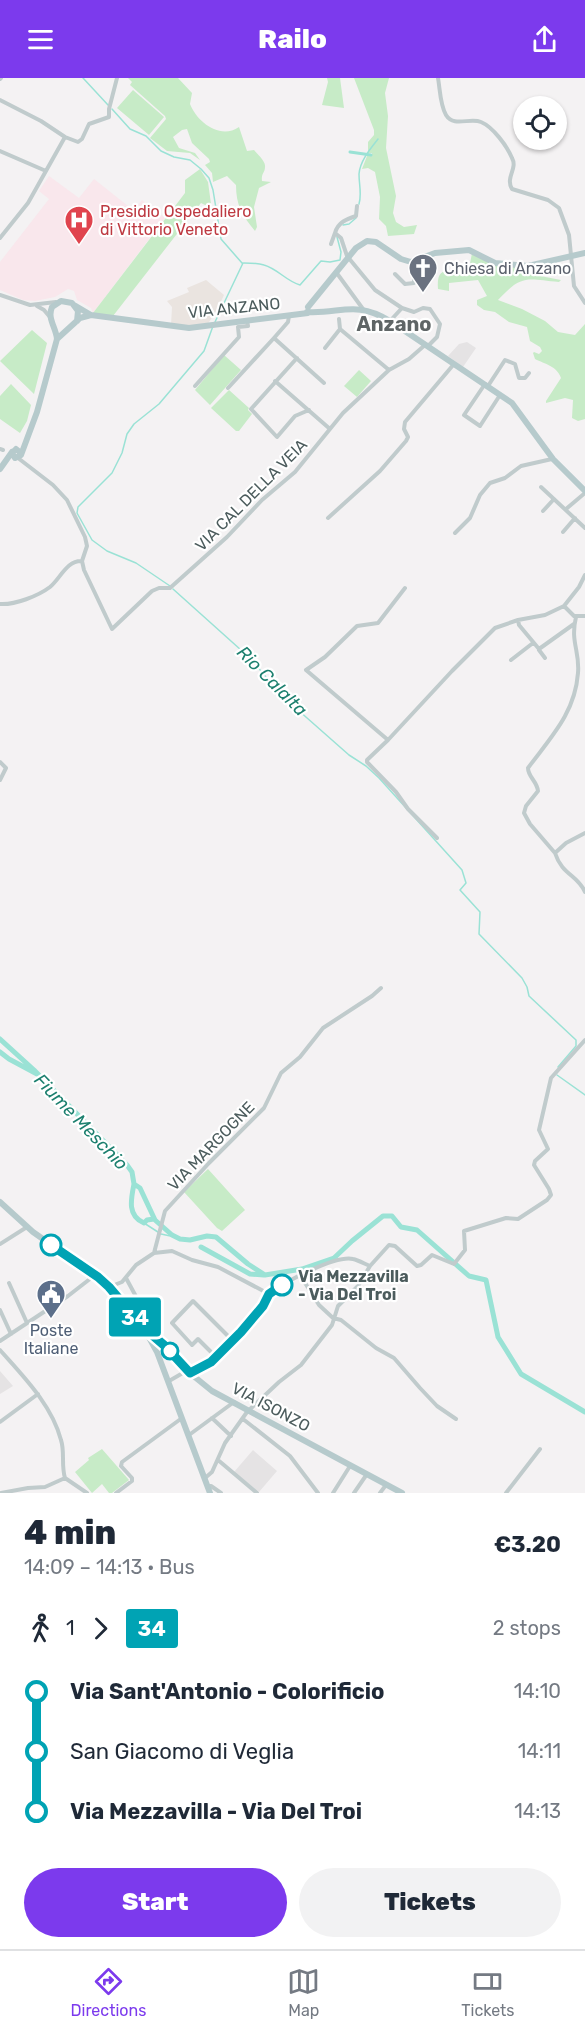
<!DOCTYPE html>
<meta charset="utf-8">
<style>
:root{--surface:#fff;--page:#f2f2f3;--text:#1f2937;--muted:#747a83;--line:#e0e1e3;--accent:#7c3aed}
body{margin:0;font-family:Rubik,sans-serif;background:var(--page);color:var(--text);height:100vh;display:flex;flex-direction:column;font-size:22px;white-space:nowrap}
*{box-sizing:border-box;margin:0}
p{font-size:20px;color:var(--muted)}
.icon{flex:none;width:33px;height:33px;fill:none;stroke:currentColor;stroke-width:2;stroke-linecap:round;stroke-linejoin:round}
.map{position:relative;height:1415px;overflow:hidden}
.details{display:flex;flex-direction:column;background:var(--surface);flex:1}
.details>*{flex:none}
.badge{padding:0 12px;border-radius:4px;font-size:21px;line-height:39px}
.controls{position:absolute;left:513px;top:18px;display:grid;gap:12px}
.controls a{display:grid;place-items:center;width:54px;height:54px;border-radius:50%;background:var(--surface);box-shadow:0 2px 4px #0004;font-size:30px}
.map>.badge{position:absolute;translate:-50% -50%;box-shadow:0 0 0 3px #fff}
.legs{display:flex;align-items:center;gap:9px;height:66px;padding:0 24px;font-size:20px}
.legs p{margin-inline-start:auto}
.summary{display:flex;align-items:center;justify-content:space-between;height:102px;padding:0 24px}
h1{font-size:33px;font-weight:800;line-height:45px}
.action{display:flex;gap:12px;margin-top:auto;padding:12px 24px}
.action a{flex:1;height:69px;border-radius:36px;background:var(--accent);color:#fff;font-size:24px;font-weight:800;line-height:69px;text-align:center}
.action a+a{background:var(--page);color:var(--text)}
ul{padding:0 24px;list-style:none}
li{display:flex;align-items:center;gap:21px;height:60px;font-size:22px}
li i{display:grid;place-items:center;width:9px;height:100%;margin:0 8px;background:currentColor}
li i::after{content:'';width:15px;height:15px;margin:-8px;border:4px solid;border-radius:50%;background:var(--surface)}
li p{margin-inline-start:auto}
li:first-child i{background:linear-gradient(#0000 50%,currentColor 0)}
li:last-child i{background:linear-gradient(currentColor 50%,#0000 0)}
header{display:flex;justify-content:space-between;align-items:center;height:78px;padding:0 24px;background:var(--accent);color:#fff;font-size:27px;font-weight:800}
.menu{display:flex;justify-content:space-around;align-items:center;height:84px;border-top:2px solid var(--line);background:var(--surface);font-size:16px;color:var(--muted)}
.menu a{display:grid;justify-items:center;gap:3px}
.menu .active{color:var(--accent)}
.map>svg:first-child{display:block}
</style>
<header><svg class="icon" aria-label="menu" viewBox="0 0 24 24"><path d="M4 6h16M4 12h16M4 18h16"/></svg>Railo<svg class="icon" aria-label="share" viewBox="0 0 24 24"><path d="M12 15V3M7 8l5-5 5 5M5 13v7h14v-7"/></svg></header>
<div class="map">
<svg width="585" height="1415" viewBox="0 0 585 1415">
<rect width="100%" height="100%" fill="#f4f2f3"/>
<!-- commercial -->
<path fill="#eae4e0" d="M 206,202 L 224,217 L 217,232 L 207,247 L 171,247 L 172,229 L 167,223 L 189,214 L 187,210 Z"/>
<!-- education -->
<path fill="#e5e3e4" d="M 467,264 L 476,270 L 463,289 L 448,278 L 459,266 Z
M 0,1293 L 13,1308 L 0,1316 Z
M 253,1372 L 277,1393 L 259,1414 L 234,1394 Z"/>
<!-- medical -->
<path fill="#f9e7ec" d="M 49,98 L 79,120 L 94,101 L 128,128 L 137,128 L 142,122 L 165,140 L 93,235 L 91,230 L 77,222 L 74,213 L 68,211 L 55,219 L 35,223 L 23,222 L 0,212 L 0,184 L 49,121 L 39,113 Z"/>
<!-- green -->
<path fill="#c7ebc7" d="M 128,0 L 178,0 L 192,15 L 190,26 C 197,44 220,62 239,49 L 247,73 L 254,72 C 257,76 266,83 265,89 C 265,95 261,95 262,103 L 271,104 L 259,110 L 254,129 L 257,149 L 255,153 C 242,137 236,127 236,107 L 227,98 L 213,104 L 212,95 L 205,87 L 210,84 L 209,81 L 192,65 L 187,51 L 182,52 L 173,59 L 179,70 L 195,75 L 200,82 L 190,75 L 167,73 L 150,60 L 166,41 L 165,38 L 130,7 L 132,4 Z
M 327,0 L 340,0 L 344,30 L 322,27 L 328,4 Z
M 354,0 L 389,0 L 385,15 L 388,38 L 386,70 L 396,118 L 393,135 L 396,144 L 404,149 L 417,147 L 414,156 L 388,158 L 386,148 L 379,141 L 380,119 L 375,94 L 368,90 L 362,91 L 367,78 L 372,77 L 372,75 L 368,75 L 368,64 L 374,57 L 374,52 Z
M 133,12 L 164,39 L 149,57 L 117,30 Z
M 200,91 L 208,104 L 211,126 L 205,127 L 201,125 L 113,238 L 93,235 L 185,115 L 185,102 Z
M 472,175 L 489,185 L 524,189 L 525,193 L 534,195 L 535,197 L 561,202 L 559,204 C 526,201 522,196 498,222 L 522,231 L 545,243 L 558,254 L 575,257 L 585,246 L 585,341 L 578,343 L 572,340 L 573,322 L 565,320 L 546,325 L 546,323 L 561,300 C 557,288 545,286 535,281 L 533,275 L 534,274 L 539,276 L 542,273 L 540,269 L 530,263 L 527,249 L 509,244 L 495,234 L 484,232 L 477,227 L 477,222 L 487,218 L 478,202 L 449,205 L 449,213 L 438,211 C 436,188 448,193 465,194 L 469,191 Z
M 422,181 L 428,208 L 419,209 L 417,185 Z
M 32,252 L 47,265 L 34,316 L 0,283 Z
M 224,277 L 241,292 L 210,327 L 195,312 Z
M 359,292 L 371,303 L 357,319 L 344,308 Z
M 11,306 L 31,327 L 27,343 L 20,355 L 0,341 L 0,318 Z
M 229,312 L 249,330 L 248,332 L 252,336 L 239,353 L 236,353 L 211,330 Z
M 208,1091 L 245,1132 L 222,1153 L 217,1150 L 184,1114 Z
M 102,1371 L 129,1402 L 112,1415 L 109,1415 L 102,1406 L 92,1415 L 75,1394 L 89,1382 L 88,1380 Z"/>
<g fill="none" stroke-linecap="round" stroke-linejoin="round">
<!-- stream -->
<path stroke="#9ae2d5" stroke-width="1.5" d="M 83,0 L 108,27
M 112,31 L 130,51 L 146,58 L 161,73 L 174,79 L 190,82 L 201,91 L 209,100 L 213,112 L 221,161 L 242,185
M 359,126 C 362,116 359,107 359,96 C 360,83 370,71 378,61
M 343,147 L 349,146 L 356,140
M 244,185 C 250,185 258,185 264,187 C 278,191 286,203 300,207 L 321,183 L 330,184 L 340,182 L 341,174 L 337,159
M 215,244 L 243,185
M 170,508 L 136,485 L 107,473 L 92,462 L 77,435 L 78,429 L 112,395 L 122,375 L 127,356 L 134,346 L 159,326 L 204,273 L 213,248
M 173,511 L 251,581 L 281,617 L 349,677 L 366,688 L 379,700 L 462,792 L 466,805 L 460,812 L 480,834 L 479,856 L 522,900 L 527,909 L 529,918 L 576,962 L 576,968 L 558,989
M 557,997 L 585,1017
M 144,1145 L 161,1156 L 175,1159"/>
<!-- canal -->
<path stroke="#9ae2d5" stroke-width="3" d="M 350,74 L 371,77"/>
<!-- river -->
<path stroke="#9ae2d5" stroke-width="5" d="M 0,961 L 34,992 L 127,1087 L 132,1094 L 134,1106 L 140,1110 L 155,1142 L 172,1157 L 180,1161 L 190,1162 L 207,1158 L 216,1159 L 248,1186 L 265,1197 L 302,1191 L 334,1180 L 352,1163 L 383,1138 L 392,1138 L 401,1149 L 417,1152 L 469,1198 L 486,1202 L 498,1259 L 521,1296 L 585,1334
M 0,974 L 9,981 L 37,996
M 134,1106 C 131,1121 127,1138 144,1145 L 147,1142 L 154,1141
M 201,1169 L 250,1196 L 264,1197"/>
<!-- minor -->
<path stroke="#c0cbcc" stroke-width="4" d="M 438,0 C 440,11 440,27 446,37 C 454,50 470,39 481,44 C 493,49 507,68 512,80 C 518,91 505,99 512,111 L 548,122 L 559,130 L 569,157 L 574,208 L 585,225
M 0,1 L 1,0
M 0,22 L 41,43 L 65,59 L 78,64 L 82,61 L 89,46 L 109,39 L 109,31 L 117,0
M 0,73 L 46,93
M 357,128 L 356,138 C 347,141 338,144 335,155 L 341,160 L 347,178 L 375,212 L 402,230
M 0,160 L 28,125 L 65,59
M 331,166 L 335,155
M 336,194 L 363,231
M 395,196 L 405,206 L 414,205 L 415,183
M 0,217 L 30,227 L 56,224
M 37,228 L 44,232 L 49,238
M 289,238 L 288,244 L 274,260 L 324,305
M 339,241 L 340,251
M 390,243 L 402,230 L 414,234 L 423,230 L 430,231 L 440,246 L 437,259 L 428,268
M 325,270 L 340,251 L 389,292
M 297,280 L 251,331 L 277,359 L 295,338 L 309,332
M 275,303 L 330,351
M 485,306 L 464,337 L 480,348 L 500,317
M 195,308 L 239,259 L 238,249 L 248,248 L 247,243
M 488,308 L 505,282 L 515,286 L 519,300 L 525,300 L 529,295
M 228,310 L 274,260
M 0,371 L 3,372
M 18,380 L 53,407 L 67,422 L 85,459 L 87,468 L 82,483 L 84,492 L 112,551 L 152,513 L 159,510 L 170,510 L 227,459 L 262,422 L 295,394 L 343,335 L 389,292 L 409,281 L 425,267
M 541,409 L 585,450
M 566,431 L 585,415
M 543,433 L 554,421
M 328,440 L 380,393 L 406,363 L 408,359 L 404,351 L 405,344 L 454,286
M 563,454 L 575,440
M 455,455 L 470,440 L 480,417 L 490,405 L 505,400 L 521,388 L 552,381
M 585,497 L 579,509 L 564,528 L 574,538 L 585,538
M 405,510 L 378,545 L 357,548 L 325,579 L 306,592 L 388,662 L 452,593 L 495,550 L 518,542 L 545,537 L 564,528
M 0,526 C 15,527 38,518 50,509 C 60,501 67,482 82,483
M 518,542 L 519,547 L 539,571 L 574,546
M 539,572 L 545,580
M 511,582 L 533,565
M 388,662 L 367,682 L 367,684 L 396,714 L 408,731 L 437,760
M 0,684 L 6,690 L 0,702
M 585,755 L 566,765 L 555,775 C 562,797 578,797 585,814
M 555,775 L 530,746 L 524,735 L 526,728 L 538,713 C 537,703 528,699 528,690 C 551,659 575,635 578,595 C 580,573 570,564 576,539
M 0,1166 L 27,1149
M 154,1175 L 172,1173 L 192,1182 L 218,1189 L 269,1216
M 300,1197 L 319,1227 L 333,1240 L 341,1242 L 376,1270 L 394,1280 L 420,1310 L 437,1328 L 456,1341
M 126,1200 L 146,1237 L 138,1243
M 9,1205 L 27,1245
M 109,1209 L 122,1204 L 136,1187 L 154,1175 L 165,1133 L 209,1085 L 264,1030 L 281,995 L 300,979 L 323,950 L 372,918 L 381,910
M 0,1232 L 11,1256
M 0,1263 L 68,1218 L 95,1197
M 0,1272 C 23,1298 52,1327 61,1362 C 65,1374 61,1387 65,1400
M 215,1278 L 198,1261 L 192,1267 L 172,1245 L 193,1223 L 232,1262
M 191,1294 C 219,1281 239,1255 259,1232 C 264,1227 267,1218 272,1214 C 286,1203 336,1177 353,1181 C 358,1182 365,1186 370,1188
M 169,1303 L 188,1292
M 212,1340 L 231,1358
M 243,1341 L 290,1378 L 318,1415
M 0,1344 L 38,1316
M 189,1357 L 234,1324
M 218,1382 L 257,1415
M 65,1400 L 87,1415
M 205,1400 L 212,1394 L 225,1365 L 247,1334 L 279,1304 L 301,1287 L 332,1247 L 338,1228 L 358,1208 L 370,1188 L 389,1167 L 395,1168 L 417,1188 L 421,1187 L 432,1177 L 454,1186 L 465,1172 L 464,1153 L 506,1140 L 518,1141 L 547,1122 L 551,1117 L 549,1111 L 534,1087 L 535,1083 L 548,1071 L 539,1052 L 551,1000 L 585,962
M 208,1409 L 211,1408 L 221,1415
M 1,1415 L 28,1410 L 45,1409 L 65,1400
M 116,1415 L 132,1403 L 132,1400 L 121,1388 L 122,1384 L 182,1340
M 333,1415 L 350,1388
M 354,1415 L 367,1396
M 380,1415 L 386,1407
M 506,1415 L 540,1371"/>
<!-- major -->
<path stroke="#b6cacc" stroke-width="6" d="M 74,227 L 91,237 L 189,250 L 308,235
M 308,229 L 356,170 L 367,163 L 376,164 L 401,181 L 411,184 L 435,175 L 469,172 L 495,185 L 528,188 L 585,175
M 307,234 C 341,236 355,222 390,243 L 512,325 L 553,381 L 585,413
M 57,261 L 80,240 L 91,237
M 21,375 L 16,371 L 12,375 L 15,380 L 21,377 L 37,334 L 57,261 C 56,249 47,241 52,229 L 61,223 L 72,225 L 78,233 L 77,243
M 0,391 L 12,374
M 0,1124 L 33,1154 L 100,1201 L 145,1252 L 157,1274 L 210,1415
M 147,1252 L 196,1300 L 212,1313 L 402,1415"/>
</g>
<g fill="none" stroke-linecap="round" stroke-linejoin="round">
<!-- line-1 casing -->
<g stroke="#fff" stroke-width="14">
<path id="line-1" d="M 51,1167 L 98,1199 L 109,1209 L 142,1248 L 165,1268 L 190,1295 L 211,1284 L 241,1254 L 263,1228 L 269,1216 L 282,1207"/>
</g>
<!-- line-1 -->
<use href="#line-1" stroke="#00a3b4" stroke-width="9"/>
</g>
<!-- icons -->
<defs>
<g id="hospital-pin" transform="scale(1.5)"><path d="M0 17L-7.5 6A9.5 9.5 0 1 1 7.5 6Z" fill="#e0444e" stroke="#fff"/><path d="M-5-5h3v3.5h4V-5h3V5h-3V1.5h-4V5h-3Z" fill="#fff"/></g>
<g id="church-pin" transform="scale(1.5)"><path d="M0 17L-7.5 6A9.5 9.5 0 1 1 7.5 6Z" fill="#6b7280" stroke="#fff"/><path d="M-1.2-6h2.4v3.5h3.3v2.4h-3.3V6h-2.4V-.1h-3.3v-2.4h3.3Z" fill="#fff"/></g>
<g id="civic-pin" transform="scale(1.5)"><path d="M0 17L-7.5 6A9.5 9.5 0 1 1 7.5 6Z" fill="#5c6f8a" stroke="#fff"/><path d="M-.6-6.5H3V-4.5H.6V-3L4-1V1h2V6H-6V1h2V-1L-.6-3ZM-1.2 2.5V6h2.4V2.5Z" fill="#fff"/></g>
</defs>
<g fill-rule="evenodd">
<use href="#hospital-pin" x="79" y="142"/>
<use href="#church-pin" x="423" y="190"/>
<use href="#civic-pin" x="51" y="1216"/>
</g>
<!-- markers -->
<g fill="#fff" stroke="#00a3b4" stroke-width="3">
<circle cx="51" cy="1167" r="10"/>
<circle cx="282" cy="1207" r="10"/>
<circle cx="170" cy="1273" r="8"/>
</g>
<g text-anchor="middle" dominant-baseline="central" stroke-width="4.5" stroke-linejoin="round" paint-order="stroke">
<!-- health labels -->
<g font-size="16" fill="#be3a42" stroke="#fff" text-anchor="start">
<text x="100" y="133">Presidio Ospedaliero<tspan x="100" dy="18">di Vittorio Veneto</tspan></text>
</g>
<!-- worship labels -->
<g font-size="16" fill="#5b616d" stroke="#fff" text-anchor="start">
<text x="444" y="190">Chiesa di Anzano</text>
</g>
<!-- street labels -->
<g font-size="16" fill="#4c5c5d" stroke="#fff">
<text transform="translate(234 230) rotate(-6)">VIA ANZANO</text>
<text transform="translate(251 417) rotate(-45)">VIA CAL DELLA VEIA</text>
<text transform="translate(211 1068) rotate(-46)">VIA MARGOGNE</text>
<text transform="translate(271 1329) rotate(28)">VIA ISONZO</text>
</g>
<!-- stop labels -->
<g font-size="16" font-weight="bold" fill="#4c5c5d" stroke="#fff" text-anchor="start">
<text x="298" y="1198">Via Mezzavilla<tspan x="298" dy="18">- Via Del Troi</tspan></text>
</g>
<!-- service labels -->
<g font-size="16" fill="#4e5e75" stroke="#fff">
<text x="51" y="1252">Poste<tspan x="51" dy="18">Italiane</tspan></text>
</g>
<!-- water labels -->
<g font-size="18" font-style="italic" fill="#1d806f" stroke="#fff">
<text transform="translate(272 603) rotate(45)">Rio Calalta</text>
<text transform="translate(81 1044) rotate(46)">Fiume Meschio</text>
</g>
<!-- quarter labels -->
<g font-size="20" font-weight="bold" fill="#5f6566" stroke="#fff">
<text x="394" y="246">Anzano</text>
</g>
</g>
</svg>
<div class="controls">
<a><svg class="icon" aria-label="locate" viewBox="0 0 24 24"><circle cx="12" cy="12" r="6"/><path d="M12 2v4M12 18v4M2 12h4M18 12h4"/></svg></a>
</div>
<b class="badge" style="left:135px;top:1239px;background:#00a3b4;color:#fff">34</b>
</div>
<section class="details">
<div class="summary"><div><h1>4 min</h1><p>14:09 – 14:13 · Bus</p></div><b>€3.20</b></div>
<div class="legs"><svg class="icon" aria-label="walk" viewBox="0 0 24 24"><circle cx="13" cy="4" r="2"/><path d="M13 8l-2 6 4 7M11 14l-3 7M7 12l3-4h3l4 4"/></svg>1<svg class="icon" aria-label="forward" viewBox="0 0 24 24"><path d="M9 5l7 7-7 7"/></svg><b class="badge" style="background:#00a3b4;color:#fff">34</b><p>2 stops</p></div>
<ul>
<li><i style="color:#00a3b4"></i><b>Via Sant'Antonio - Colorificio</b><p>14:10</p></li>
<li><i style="color:#00a3b4"></i><span>San Giacomo di Veglia</span><p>14:11</p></li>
<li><i style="color:#00a3b4"></i><b>Via Mezzavilla - Via Del Troi</b><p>14:13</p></li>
</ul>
<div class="action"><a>Start</a><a>Tickets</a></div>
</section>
<nav class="menu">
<a class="active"><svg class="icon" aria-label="directions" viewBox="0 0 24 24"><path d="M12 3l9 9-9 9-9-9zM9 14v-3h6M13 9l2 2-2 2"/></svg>Directions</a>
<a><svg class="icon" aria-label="map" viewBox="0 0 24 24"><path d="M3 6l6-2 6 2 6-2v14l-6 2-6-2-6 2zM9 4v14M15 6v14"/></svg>Map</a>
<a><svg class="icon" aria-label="tickets" viewBox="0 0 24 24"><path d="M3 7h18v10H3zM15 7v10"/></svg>Tickets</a>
</nav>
